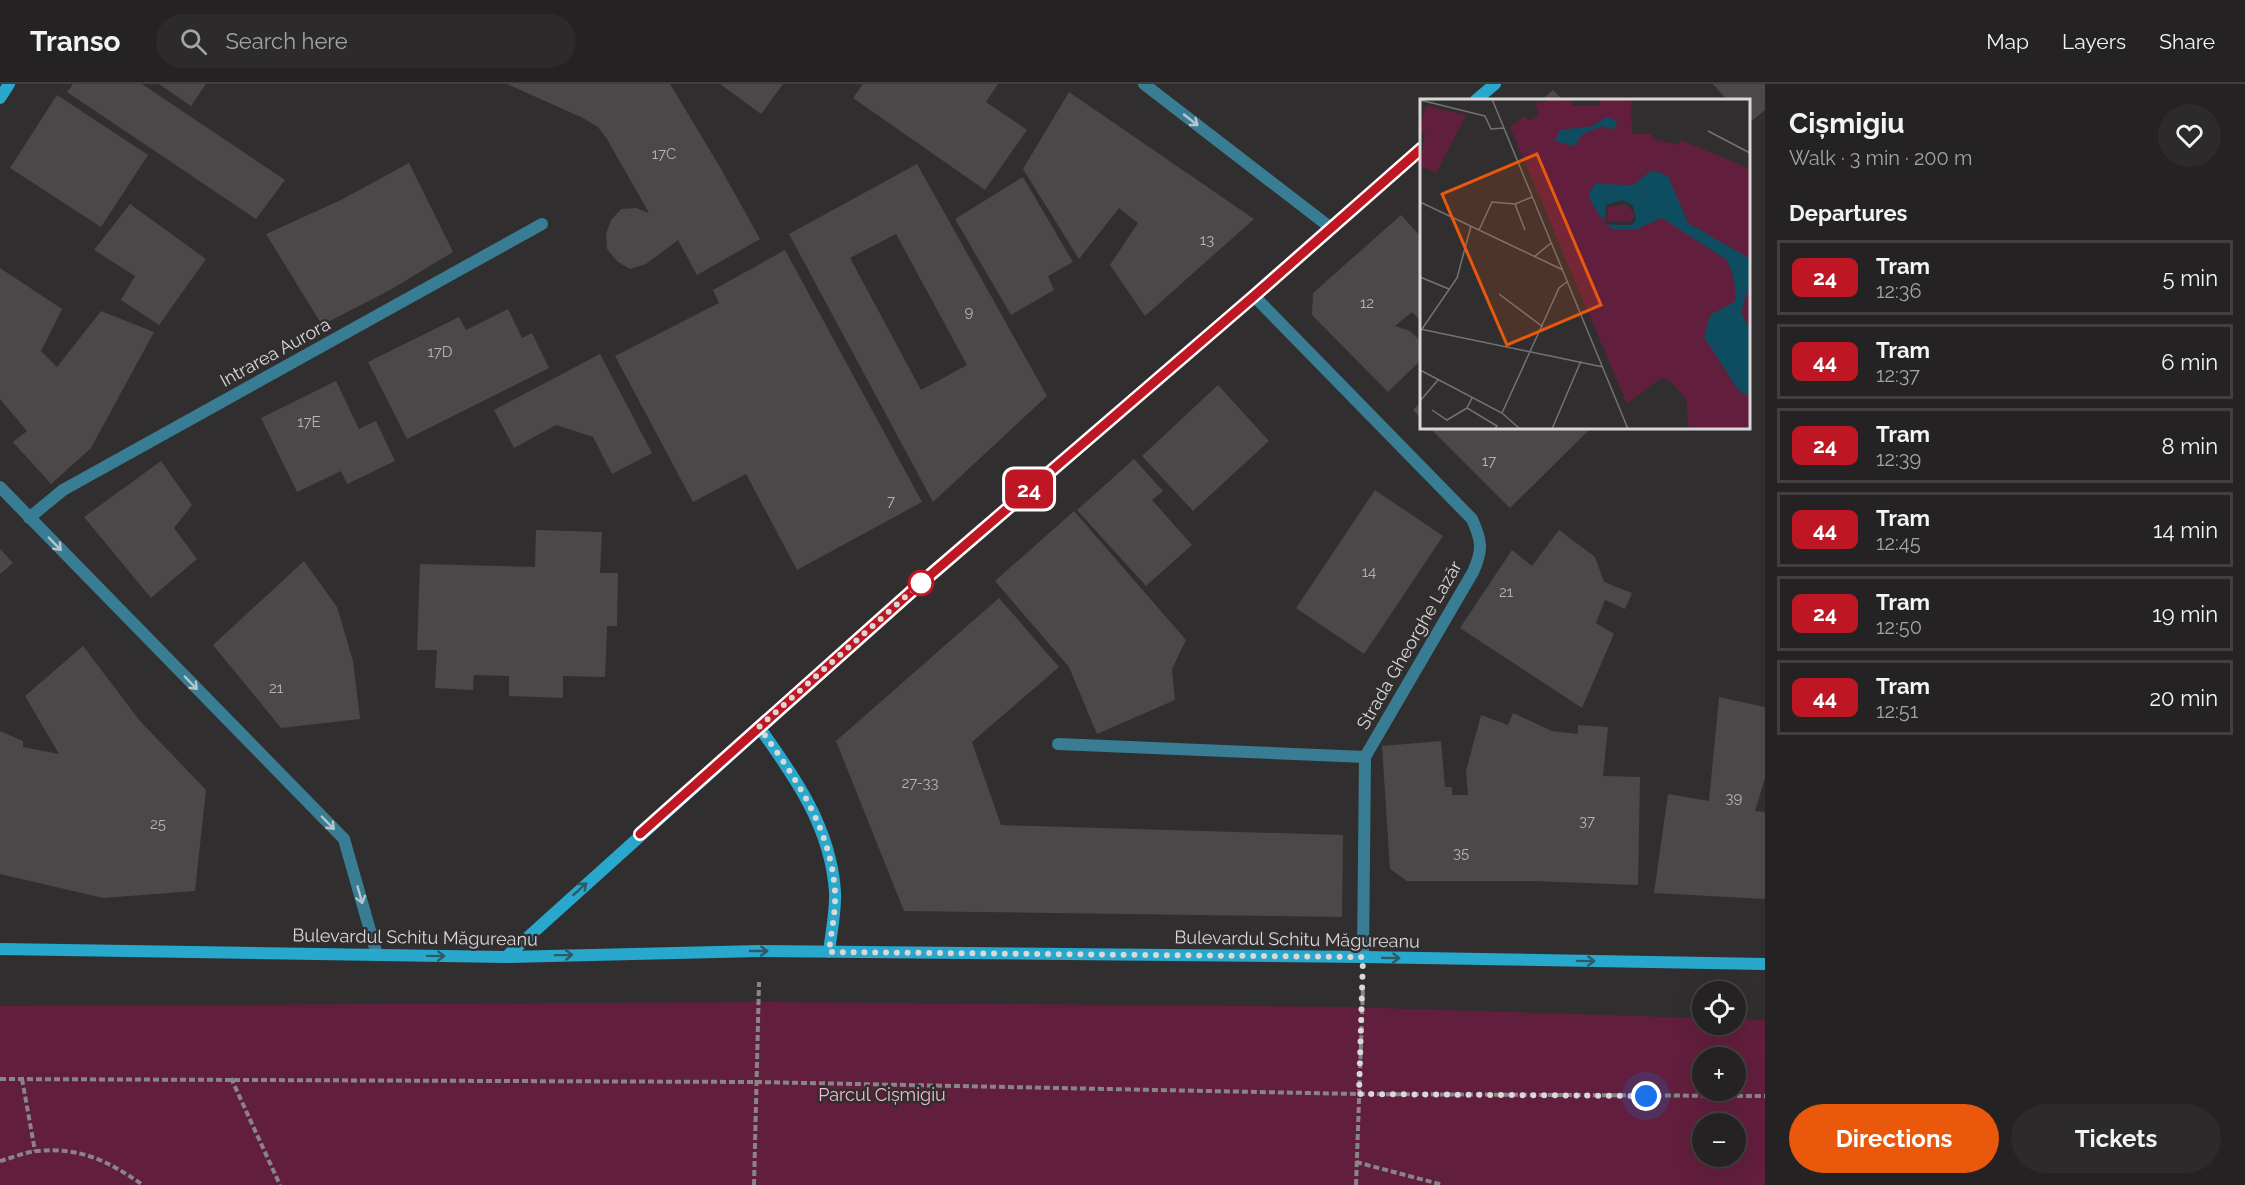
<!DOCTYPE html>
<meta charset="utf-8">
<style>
:root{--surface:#252223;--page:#2d2a2b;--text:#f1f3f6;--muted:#a3a4a6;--line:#423f41;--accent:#ea580c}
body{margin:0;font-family:Raleway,sans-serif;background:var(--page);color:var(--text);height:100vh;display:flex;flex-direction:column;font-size:22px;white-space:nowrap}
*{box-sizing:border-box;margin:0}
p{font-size:20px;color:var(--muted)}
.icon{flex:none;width:33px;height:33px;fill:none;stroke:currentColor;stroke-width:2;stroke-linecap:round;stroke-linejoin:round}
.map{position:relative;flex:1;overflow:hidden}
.drawer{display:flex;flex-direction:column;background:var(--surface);width:480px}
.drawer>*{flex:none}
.badge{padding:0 12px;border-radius:9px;font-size:21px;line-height:39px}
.tools{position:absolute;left:1692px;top:897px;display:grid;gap:12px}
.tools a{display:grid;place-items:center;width:54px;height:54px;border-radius:50%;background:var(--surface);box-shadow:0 6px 24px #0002,0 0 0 2px var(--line);font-size:30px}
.you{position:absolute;width:30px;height:30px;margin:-15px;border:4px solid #fff;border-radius:50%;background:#1a73e8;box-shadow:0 0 0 9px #1a73e833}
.map>.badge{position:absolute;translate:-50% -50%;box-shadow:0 0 0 3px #fff}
h2{padding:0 24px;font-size:22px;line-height:54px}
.round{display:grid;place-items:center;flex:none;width:63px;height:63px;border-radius:32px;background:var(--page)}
.overview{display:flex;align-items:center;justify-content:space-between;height:102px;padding:0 24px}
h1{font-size:28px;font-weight:700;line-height:45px}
.cta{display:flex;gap:12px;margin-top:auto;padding:12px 24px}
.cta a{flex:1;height:69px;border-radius:36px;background:var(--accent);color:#fff;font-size:24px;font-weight:700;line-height:69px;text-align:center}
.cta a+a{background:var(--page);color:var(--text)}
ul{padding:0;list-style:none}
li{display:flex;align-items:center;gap:18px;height:75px;margin:0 12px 9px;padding:0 12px;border:3px solid var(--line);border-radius:0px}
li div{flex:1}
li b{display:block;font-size:22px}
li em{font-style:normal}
li .badge{min-width:66px;font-weight:700;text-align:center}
header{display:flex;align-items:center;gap:36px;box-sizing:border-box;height:84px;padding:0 30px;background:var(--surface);border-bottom:2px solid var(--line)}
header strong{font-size:28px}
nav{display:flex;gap:33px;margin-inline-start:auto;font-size:21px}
.search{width:420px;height:54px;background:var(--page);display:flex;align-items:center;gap:15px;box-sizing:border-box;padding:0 21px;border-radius:33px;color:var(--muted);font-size:22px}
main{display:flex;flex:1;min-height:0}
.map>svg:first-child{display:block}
</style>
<header>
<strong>Transo</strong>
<div class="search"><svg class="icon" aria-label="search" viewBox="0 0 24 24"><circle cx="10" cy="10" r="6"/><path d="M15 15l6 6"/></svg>Search here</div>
<nav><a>Map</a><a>Layers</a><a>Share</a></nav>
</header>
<main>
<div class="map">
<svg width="1765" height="1101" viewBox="0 0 1765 1101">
<rect width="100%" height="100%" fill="#312e2f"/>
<!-- green -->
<path fill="#621f3d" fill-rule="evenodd" d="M 775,918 L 1346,923 L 1702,934 L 1702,940 L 1736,940 L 1736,935 L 1765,936 L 1765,1101 L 0,1101 L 0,922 ZM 1702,974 L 1736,974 L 1736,1006 L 1702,1006 ZM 1702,1040 L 1736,1040 L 1736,1072 L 1702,1072 Z"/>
<!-- building -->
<path fill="#4c4849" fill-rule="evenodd" d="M 73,0 L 142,0 L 285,96 L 256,135 L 67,8 Z
M 159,0 L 206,0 L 191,22 Z
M 507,0 L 670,0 L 721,85 L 760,155 L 697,191 L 678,156 L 646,180 L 630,185 L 618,178 L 607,165 L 606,150 L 611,136 L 621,125 L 636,124 L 649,129 L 607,55 L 598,43 L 583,34 Z
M 720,0 L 783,0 L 761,30 Z
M 863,0 L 998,0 L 986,18 L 1027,46 L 985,106 L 853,14 Z
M 1713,0 L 1765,0 L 1765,26 L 1748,40 L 1748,16 L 1727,16 Z
M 1553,6 L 1563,16 L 1541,16 Z
M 1069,8 L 1254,135 L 1145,232 L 1110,181 L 1138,139 L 1119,124 L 1079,175 L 1023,85 Z
M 57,11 L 148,71 L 101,143 L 10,84 Z
M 409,79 L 453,168 L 390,206 L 322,241 L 266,150 L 341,116 Z
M 917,80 L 1047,312 L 933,418 L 789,150 ZM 896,150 L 967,281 L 921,306 L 850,174 Z
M 1023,93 L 1073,178 L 1048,192 L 1054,206 L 1011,231 L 955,135 Z
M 130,120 L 206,175 L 159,241 L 121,216 L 135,192 L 94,166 Z
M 1401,131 L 1422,154 L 1422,238 L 1412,228 L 1395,242 L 1410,247 L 1422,258 L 1422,275 L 1388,308 L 1312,231 L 1313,209 Z
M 785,166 L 922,418 L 797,486 L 746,390 L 693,418 L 615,272 L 719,219 L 713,206 Z
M 0,184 L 62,225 L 41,267 L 57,283 L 101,227 L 154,248 L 91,364 L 51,400 L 13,358 L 27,347 L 0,315 Z
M 508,225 L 522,254 L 532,249 L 549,284 L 407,355 L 368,278 L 459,233 L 466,246 Z
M 600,270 L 652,369 L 612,390 L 593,353 L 556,341 L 514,364 L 494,326 Z
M 336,297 L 359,345 L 376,337 L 395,377 L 347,400 L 341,387 L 297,408 L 261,334 Z
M 1218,301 L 1269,357 L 1193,427 L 1142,372 Z
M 1422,317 L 1422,335 L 1413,326 Z
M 1430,344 L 1591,344 L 1510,424 Z
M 1134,375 L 1163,407 L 1152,416 L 1192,461 L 1146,502 L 1077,426 Z
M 161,377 L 192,421 L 174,444 L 197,475 L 151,514 L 84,433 Z
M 1375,406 L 1443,452 L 1364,570 L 1296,524 Z
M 1074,427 L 1186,556 L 1172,585 L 1175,616 L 1097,650 L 1069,583 L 995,497 Z
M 536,446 L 602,448 L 600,489 L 618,489 L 617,542 L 607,542 L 605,593 L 563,592 L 563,614 L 509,612 L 509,592 L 474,591 L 473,606 L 435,604 L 437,566 L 417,566 L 420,480 L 535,483 Z
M 1559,446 L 1595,473 L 1604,498 L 1632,509 L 1625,525 L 1605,516 L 1596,539 L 1614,550 L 1582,624 L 1460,544 L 1512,466 L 1532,482 Z
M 0,465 L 13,479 L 0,490 Z
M 304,477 L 337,523 L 353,577 L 360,635 L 281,644 L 213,561 Z
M 999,514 L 1059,583 L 972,658 L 1001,741 L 1343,751 L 1342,833 L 904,827 L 836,657 Z
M 83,562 L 140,637 L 206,706 L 195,807 L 103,814 L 0,790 L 0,647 L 23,657 L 23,663 L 59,670 L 25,612 Z
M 1719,613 L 1765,623 L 1765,694 L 1755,727 L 1765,728 L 1765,815 L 1654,809 L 1668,710 L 1709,717 Z
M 1513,629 L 1552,647 L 1578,650 L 1578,641 L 1608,643 L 1603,692 L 1640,693 L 1638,801 L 1532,797 L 1407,797 L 1390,785 L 1382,662 L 1441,657 L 1445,703 L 1452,703 L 1452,711 L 1468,711 L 1466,687 L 1481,631 L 1508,641 Z"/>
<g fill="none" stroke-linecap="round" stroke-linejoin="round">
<!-- path -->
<path stroke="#878586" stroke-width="4" stroke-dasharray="6 3" stroke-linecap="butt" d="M 231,994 L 280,1101
M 0,995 L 756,998 L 1359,1010 L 1765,1012
M 22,995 L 35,1067
M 0,1077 C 12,1074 25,1068 37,1067 C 81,1063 108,1077 143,1101
M 1356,1078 L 1443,1101
M 754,1101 L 759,898
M 1356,1101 L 1363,904"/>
<!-- lane -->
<path stroke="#387d93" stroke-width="12" d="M 1058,660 L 1365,673"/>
<!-- street -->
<path stroke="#387d93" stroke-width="12" d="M 1144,0 L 1331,144
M 1254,212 L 1472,435 C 1482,457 1483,466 1473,488 L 1365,673 L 1363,873
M 0,403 L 344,755 L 377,871
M 29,434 L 63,406 L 542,140"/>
<!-- secondary -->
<path stroke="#28a8cc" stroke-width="12" d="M 0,14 L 9,0
M 1476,16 L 1495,0
M 759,643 C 795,693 831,744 835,808 C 836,827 831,849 829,868
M 0,865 L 506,873 L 759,867 L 1363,873 L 1765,880
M 506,873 L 921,499 L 1254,212 L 1422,64"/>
</g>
<!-- one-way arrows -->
<defs><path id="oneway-shaft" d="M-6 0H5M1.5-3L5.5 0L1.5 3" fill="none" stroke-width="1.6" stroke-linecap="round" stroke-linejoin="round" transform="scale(1.5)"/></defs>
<g stroke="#b9c5ca">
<use href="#oneway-shaft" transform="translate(1191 36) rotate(38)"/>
<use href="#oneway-shaft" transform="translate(55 460) rotate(46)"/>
<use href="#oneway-shaft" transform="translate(191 599) rotate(46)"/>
<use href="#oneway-shaft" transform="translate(328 739) rotate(46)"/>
<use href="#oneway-shaft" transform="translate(360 811) rotate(74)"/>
</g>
<g stroke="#2e5966">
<use href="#oneway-shaft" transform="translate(580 805) rotate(-42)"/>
<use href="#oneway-shaft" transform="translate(759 867)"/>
<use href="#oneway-shaft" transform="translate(564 871) rotate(-1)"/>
<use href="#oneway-shaft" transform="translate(436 872) rotate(1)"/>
<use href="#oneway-shaft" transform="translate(1391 874) rotate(1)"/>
<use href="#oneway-shaft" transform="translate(1586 877) rotate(1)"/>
</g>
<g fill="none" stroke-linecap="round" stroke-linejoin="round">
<!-- line casing -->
<g stroke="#fff" stroke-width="14">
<path id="line" d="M 640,750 L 921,499 L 1254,212 L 1422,64"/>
</g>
<!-- line -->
<use href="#line" stroke="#be1622" stroke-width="9"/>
<!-- walk -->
<path stroke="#d9d7d8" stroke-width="6" stroke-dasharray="0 10.8" d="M 921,499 L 759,643 C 795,693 831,744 835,808 C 836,827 831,849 829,868 L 1363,873 L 1359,1010 L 1646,1012"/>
</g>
<!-- markers -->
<circle fill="#fff" stroke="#be1622" stroke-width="3" cx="921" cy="499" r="12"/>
<g text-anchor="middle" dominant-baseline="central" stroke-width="5" stroke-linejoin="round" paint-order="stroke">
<!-- number labels -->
<g font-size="15" fill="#b6b3b4">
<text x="664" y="70">17C</text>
<text x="1207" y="156">13</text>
<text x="1367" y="219">12</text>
<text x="969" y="228">9</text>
<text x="440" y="268">17D</text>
<text x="309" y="338">17E</text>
<text x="1489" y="377">17</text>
<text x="891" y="417">7</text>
<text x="1369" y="488">14</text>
<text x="1506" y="508">21</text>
<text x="276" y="604">21</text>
<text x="920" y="699">27-33</text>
<text x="1734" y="714">39</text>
<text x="1587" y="737">37</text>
<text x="158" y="740">25</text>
<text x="1461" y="769">35</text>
</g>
<!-- street labels -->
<g font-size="18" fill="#d9d7d8" stroke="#312e2f">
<text transform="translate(275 268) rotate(-29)">Intrarea Aurora</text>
<text transform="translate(1409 561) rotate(-60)">Strada Gheorghe Lazăr</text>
<text transform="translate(415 853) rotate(1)">Bulevardul Schitu Măgureanu</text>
<text transform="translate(1297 855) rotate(1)">Bulevardul Schitu Măgureanu</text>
</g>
<!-- park labels -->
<g font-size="18" fill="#fab6ce" stroke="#312e2f">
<text x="882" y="1010">Parcul Cișmigiu</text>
</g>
</g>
<!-- overview -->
<g transform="translate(1420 15)">
<rect width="330" height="330" fill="#312e2f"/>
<path d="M 136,0 L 150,0 L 152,7 L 180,7 L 180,0 L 211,0 L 212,35 L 231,35 L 234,40 L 258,46 L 261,41 L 330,70 L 330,330 L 269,330 L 266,299 L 250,282 L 241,279 L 207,305 L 90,28 L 105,17 L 109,22 L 119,16 L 115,5 ZM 6,7 L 46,16 L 16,74 L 0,67 L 5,34 L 0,33 L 0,27 Z" fill="#621f3d"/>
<path d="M 186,18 L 198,22 L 193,31 L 182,27 L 163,35 L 154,47 L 135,42 L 140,31 L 173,27 ZM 232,71 L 248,77 L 268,124 L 329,159 L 330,185 L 321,213 L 330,232 L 330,297 L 319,292 L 284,238 L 290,216 L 316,202 L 314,180 L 307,161 L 242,119 L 217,130 L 194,131 L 186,125 L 205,126 L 216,122 L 213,106 L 187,105 L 183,122 L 171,103 L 169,94 L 175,85 L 213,86 Z" fill="#0d4d5f"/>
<path d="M 202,101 L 213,106 L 216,122 L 212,126 L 186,125 L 186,106 ZM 206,105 L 214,114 L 212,122 L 187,122 L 188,108 Z" fill="#312e2f" fill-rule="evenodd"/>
<path fill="none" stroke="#747273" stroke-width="1.5" d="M 72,0 L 208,330M 0,1 L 65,17M 65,17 L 71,30 L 84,29M 288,32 L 330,54M 0,103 L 143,171M 95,105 L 105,131M 59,131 L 72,103 L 95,105 L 112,98M 114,158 L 131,144M 0,178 L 29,190M 79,195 L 123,228M 0,230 L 183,268M 2,230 L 37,179 L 51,127M 0,271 L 82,314 L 100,330M 52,299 L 47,309 L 77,327 L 75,330M 0,302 L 18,281M 12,311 L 27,321 L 47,309M 82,314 L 139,189 L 148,182M 132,330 L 161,262"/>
<path fill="#e8590c" fill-opacity="0.15" stroke="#e8590c" stroke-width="3" d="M 117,55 L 181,206 L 87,246 L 22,95 Z"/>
<rect width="330" height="330" fill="none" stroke="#d9d7d8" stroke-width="3"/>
</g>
</svg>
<div class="tools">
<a><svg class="icon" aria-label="locate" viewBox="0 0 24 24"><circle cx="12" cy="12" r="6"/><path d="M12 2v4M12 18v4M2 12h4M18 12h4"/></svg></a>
<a>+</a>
<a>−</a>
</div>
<div class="you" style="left:1646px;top:1012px"></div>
<b class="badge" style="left:1029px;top:405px;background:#be1622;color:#fff">24</b>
</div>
<section class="drawer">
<div class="overview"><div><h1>Cișmigiu</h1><p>Walk · 3 min · 200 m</p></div><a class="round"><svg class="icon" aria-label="heart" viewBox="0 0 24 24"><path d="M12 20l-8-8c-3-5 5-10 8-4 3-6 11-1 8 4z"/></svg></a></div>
<h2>Departures</h2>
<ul>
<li><span class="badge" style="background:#be1622;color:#fff">24</span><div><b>Tram</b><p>12:36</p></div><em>5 min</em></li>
<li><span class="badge" style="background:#be1622;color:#fff">44</span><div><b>Tram</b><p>12:37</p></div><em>6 min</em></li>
<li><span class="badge" style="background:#be1622;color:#fff">24</span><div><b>Tram</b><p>12:39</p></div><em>8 min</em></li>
<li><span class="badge" style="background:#be1622;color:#fff">44</span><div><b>Tram</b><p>12:45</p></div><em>14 min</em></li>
<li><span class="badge" style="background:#be1622;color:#fff">24</span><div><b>Tram</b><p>12:50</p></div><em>19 min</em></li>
<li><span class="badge" style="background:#be1622;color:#fff">44</span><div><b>Tram</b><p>12:51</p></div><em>20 min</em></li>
</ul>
<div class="cta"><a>Directions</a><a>Tickets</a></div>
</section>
</main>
